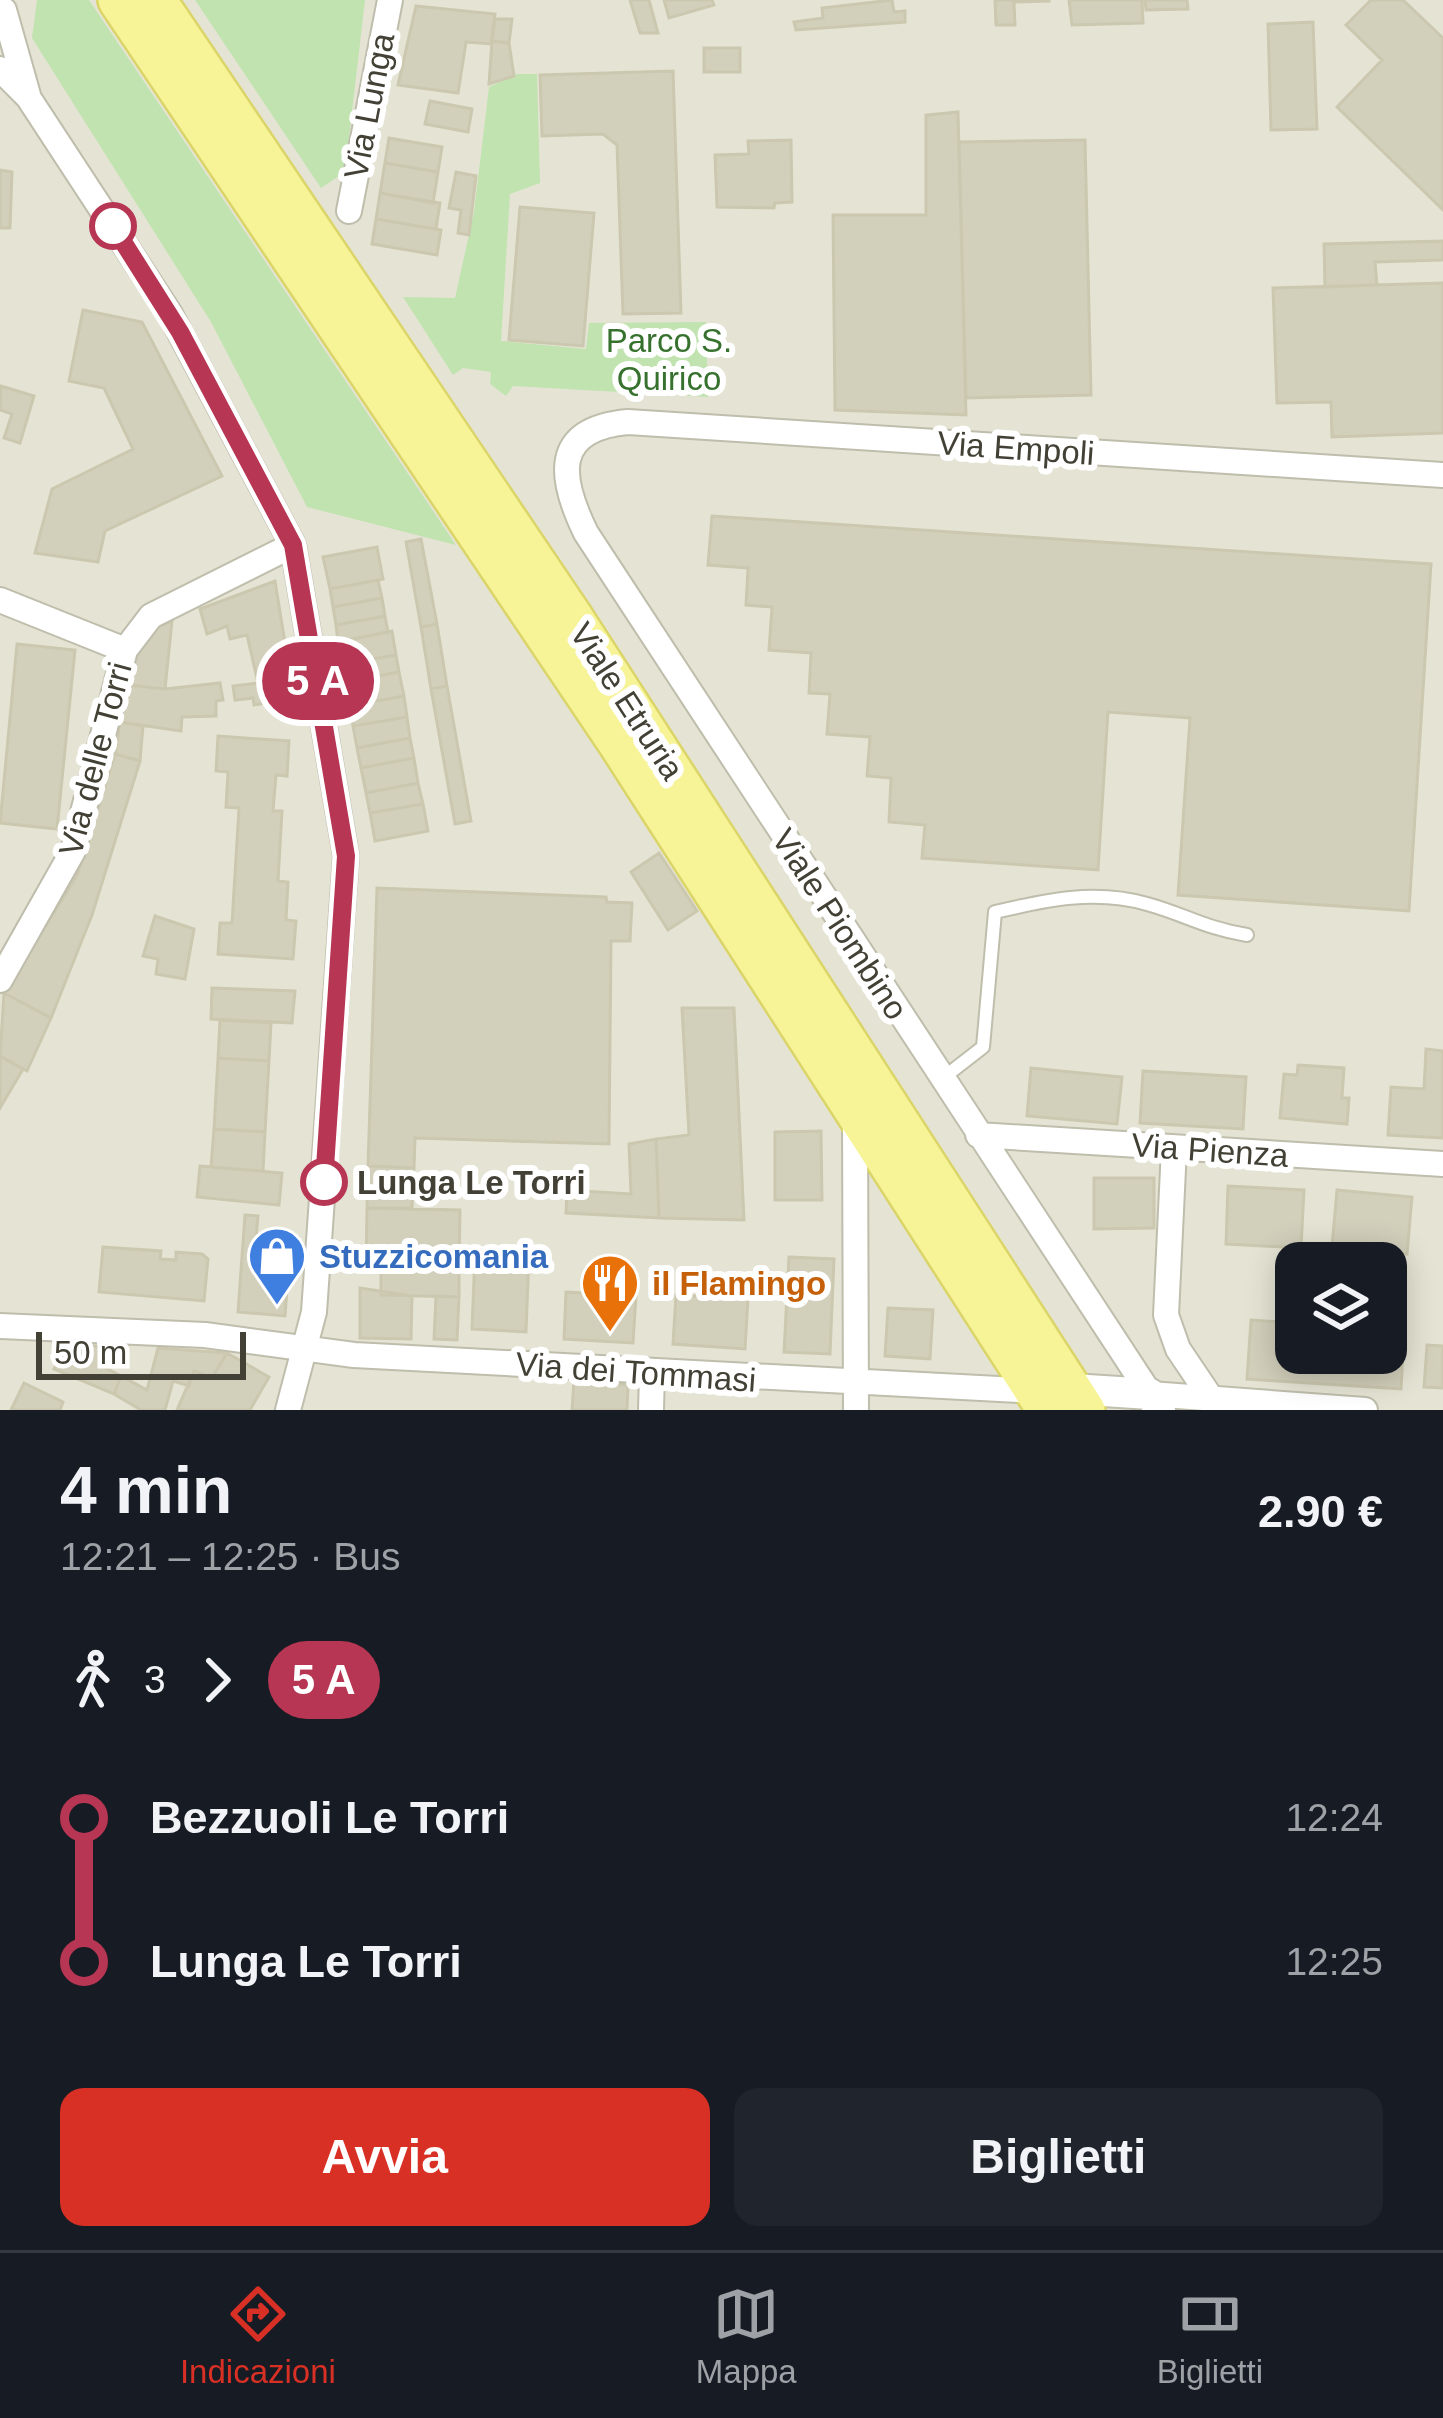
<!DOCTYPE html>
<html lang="it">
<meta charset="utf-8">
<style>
:root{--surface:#171b24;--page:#20242c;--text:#f1f3f6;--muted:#9ea1a6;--line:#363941;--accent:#d93025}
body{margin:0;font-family:Arial,sans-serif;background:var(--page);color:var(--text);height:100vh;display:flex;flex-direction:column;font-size:45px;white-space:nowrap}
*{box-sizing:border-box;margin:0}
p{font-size:39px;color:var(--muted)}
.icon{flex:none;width:66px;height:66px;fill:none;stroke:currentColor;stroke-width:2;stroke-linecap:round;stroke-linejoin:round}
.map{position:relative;height:1410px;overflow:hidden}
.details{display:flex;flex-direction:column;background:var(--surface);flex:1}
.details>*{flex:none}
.badge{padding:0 24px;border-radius:39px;font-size:42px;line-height:78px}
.fabs{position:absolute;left:1275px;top:1242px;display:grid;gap:24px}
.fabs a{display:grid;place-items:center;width:132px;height:132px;border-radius:24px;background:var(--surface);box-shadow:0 6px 30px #0003;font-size:60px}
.scale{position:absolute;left:36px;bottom:30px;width:210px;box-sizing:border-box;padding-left:12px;border:6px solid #434135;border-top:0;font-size:33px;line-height:42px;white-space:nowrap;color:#434135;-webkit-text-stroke:9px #fff;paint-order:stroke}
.map>.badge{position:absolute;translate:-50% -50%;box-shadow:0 0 0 6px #fff}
.legs{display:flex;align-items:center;gap:18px;height:132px;padding:0 60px;font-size:39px}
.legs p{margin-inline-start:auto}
.headline{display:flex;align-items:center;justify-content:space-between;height:204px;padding:0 60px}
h1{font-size:66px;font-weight:700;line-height:90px}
.cta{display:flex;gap:24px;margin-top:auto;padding:24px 60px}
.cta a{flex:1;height:138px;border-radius:24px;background:var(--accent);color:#fff;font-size:48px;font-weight:700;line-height:138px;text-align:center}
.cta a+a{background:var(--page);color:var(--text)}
ul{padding:0 60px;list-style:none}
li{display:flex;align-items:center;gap:42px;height:144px;font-size:45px}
li i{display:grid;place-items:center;width:18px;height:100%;margin:0 15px;background:currentColor}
li i::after{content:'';width:30px;height:30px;margin:-15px;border:9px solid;border-radius:50%;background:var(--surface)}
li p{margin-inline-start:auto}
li:first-child i{background:linear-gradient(#0000 50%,currentColor 0)}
li:last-child i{background:linear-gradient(currentColor 50%,#0000 0)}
.menu{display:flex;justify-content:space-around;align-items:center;height:168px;border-top:3px solid var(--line);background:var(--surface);font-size:33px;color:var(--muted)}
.menu a{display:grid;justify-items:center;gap:6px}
.menu .current{color:var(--accent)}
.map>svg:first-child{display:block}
</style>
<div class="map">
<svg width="1443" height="1410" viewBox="0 0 1443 1410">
<rect width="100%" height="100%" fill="#f1f1e5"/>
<!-- residential -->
<path fill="#e5e4d4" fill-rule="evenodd" d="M 0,0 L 1443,0 L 1443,1410 L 0,1410 ZM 1296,1263 L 1386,1263 L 1386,1353 L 1296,1353 Z"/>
<!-- green -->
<path fill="#c0e3b0" d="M 37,0 L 89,0 L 456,545 L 307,507 L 211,322 L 32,38 Z
M 195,0 L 365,0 L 345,172 L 321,188 Z
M 517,74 L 537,74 L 540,183 L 510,194 L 501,341 L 586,349 L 589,323 L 706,322 L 708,397 L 513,386 L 506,396 L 490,384 L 491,372 L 463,368 L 453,375 L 403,297 L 455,298 L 474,212 L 489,87 Z"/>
<!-- building -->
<path fill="#d2cfbb" stroke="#ccc8af" stroke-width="3" d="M 630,0 L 649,0 L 658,33 L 640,33 Z
M 664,0 L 712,0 L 714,5 L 669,18 Z
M 892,0 L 894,12 L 905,11 L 905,22 L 796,30 L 794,22 L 823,18 L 822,8 Z
M 995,0 L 1049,0 L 1049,1 L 1014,2 L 1015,25 L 996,25 Z
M 1069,0 L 1142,0 L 1143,23 L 1072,25 Z
M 1145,0 L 1187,0 L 1188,9 L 1146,10 Z
M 1371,0 L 1403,0 L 1443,38 L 1443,210 L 1337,107 L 1382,60 L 1346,25 Z
M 416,6 L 495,14 L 491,44 L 466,42 L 458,93 L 398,85 Z
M 495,19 L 512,19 L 509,43 L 492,41 Z
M 1313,22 L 1317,129 L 1271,130 L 1268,24 Z
M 492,41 L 509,43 L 514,76 L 489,84 Z
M 704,48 L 740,48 L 740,72 L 704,72 Z
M 673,71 L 681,313 L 623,314 L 617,145 L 603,134 L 542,136 L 540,75 Z
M 430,101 L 472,109 L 468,132 L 425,124 Z
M 958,112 L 966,415 L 835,410 L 833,215 L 926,215 L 926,115 Z
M 389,138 L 442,147 L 438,172 L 385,163 Z
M 791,140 L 792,202 L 775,203 L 774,208 L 717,207 L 715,155 L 749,154 L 748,141 Z
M 1085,140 L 1091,395 L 966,398 L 959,142 Z
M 385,163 L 438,172 L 433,203 L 380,193 Z
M 0,170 L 12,172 L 10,228 L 0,228 Z
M 456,172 L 476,176 L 469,235 L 458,233 L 461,210 L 449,208 Z
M 380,193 L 440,203 L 436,229 L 376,219 Z
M 520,207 L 594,213 L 583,346 L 509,340 Z
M 376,219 L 441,230 L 437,255 L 372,244 Z
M 1443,241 L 1443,260 L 1375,262 L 1377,285 L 1325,287 L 1324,244 Z
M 1443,283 L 1443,433 L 1332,437 L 1331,402 L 1277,403 L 1273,288 Z
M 83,310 L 142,322 L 222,476 L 105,531 L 98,562 L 35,553 L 52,489 L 133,449 L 104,388 L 69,381 Z
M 1,386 L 34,396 L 20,443 L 4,438 L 12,414 L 0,410 Z
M 712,516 L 1431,564 L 1409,911 L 1178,895 L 1190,718 L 1108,712 L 1098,870 L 922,858 L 925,825 L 889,822 L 891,778 L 867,776 L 870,737 L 827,734 L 830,694 L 809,693 L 811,653 L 769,650 L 772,607 L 746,605 L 748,568 L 708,565 Z
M 421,539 L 437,624 L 421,627 L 406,542 Z
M 377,547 L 383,579 L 330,589 L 323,557 Z
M 378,580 L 382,598 L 333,607 L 330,589 Z
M 275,581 L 294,699 L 254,705 L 253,698 L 235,700 L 233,686 L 258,683 L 247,635 L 230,639 L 227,626 L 207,634 L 200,609 Z
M 382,598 L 385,616 L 336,625 L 333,607 Z
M 385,616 L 388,632 L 338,642 L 336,625 Z
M 172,621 L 165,689 L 128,685 L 138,643 L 147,630 Z
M 437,624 L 447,686 L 431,689 L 421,627 Z
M 392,631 L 396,655 L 342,664 L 338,642 Z
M 17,644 L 75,650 L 57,829 L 0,823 Z
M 396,655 L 399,672 L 345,682 L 342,664 Z
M 399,672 L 404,696 L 350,706 L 345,682 Z
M 220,683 L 223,700 L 216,701 L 216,716 L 182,717 L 181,731 L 120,722 L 128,685 L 165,689 Z
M 447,686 L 471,821 L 455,824 L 431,689 Z
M 404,696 L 407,717 L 353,726 L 350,706 Z
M 407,717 L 410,738 L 357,748 L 353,726 Z
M 120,722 L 143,726 L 140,761 L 115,754 Z
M 218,736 L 289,741 L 287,776 L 276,775 L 273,811 L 282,811 L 278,881 L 288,882 L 286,920 L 296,921 L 293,959 L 218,954 L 220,923 L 232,923 L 239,808 L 226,807 L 228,772 L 216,771 Z
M 410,738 L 414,758 L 361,768 L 357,748 Z
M 115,754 L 140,761 L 92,915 L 51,1018 L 4,993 L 77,875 Z
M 414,758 L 418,783 L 366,793 L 361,768 Z
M 418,783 L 423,804 L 370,813 L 366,793 Z
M 423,804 L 428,831 L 375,841 L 370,813 Z
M 659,853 L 697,911 L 668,930 L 631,872 Z
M 377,888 L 606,897 L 607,902 L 632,903 L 630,941 L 611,941 L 609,1144 L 415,1138 L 414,1168 L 368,1166 Z
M 155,916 L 194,929 L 185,979 L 156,974 L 158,959 L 143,956 Z
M 212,988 L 295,991 L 292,1023 L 211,1019 Z
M 4,993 L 51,1018 L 27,1071 L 0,1056 Z
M 682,1008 L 734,1008 L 744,1220 L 659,1218 L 656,1139 L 689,1135 Z
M 220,1020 L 271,1023 L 269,1061 L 218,1058 Z
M 1426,1049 L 1443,1051 L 1443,1138 L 1388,1135 L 1391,1087 L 1424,1089 Z
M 0,1056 L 23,1069 L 0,1108 Z
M 218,1058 L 269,1061 L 265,1132 L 214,1129 Z
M 1298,1065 L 1344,1068 L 1342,1098 L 1349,1098 L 1347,1124 L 1280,1118 L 1284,1074 L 1297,1075 Z
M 1031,1068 L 1122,1077 L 1117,1124 L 1027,1116 Z
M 1143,1071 L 1246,1077 L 1243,1129 L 1140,1123 Z
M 214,1129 L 265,1132 L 263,1171 L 211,1167 Z
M 821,1131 L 822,1200 L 775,1200 L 775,1132 Z
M 656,1139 L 659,1218 L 566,1213 L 567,1190 L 631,1194 L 629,1144 Z
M 200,1166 L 282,1173 L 279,1205 L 197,1197 Z
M 368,1166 L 414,1168 L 412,1208 L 367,1208 Z
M 1094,1178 L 1154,1178 L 1154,1228 L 1094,1229 Z
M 1228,1186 L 1304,1190 L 1301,1248 L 1226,1244 Z
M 1337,1190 L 1412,1197 L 1407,1254 L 1332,1247 Z
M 367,1208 L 460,1210 L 459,1268 L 366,1266 Z
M 245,1215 L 258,1216 L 254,1260 L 289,1263 L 285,1316 L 238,1312 Z
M 103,1247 L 161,1251 L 160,1259 L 176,1260 L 176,1252 L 202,1254 L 208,1259 L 204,1301 L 99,1292 Z
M 475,1253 L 529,1256 L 526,1332 L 472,1329 Z
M 789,1257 L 834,1259 L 830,1354 L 784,1352 Z
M 381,1267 L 459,1268 L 459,1297 L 381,1295 Z
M 360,1288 L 412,1296 L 411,1339 L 360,1338 Z
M 566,1292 L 636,1296 L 633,1343 L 564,1339 Z
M 676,1295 L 748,1299 L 745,1349 L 673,1344 Z
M 436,1296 L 459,1297 L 457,1340 L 434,1339 Z
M 888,1308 L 933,1310 L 930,1359 L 885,1356 Z
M 1251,1320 L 1296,1323 L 1296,1353 L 1386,1353 L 1386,1328 L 1404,1330 L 1401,1389 L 1247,1379 Z
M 67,1344 L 111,1347 L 104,1367 L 121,1376 L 114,1394 L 54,1369 Z
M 1427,1345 L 1443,1346 L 1443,1388 L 1424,1387 Z
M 158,1348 L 227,1353 L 212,1378 L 194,1371 L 189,1386 L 173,1381 L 165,1410 L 141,1410 L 114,1394 L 121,1376 L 147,1390 Z
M 227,1353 L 269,1377 L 250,1410 L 177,1410 L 194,1371 L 212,1378 Z
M 574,1381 L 628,1385 L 627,1410 L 572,1410 Z
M 24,1383 L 63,1402 L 60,1410 L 11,1410 Z"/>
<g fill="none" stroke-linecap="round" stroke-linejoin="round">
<!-- service casing -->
<g stroke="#bfbdab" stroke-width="16">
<path id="service" d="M 943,1078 L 983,1047 L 995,912 C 1046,900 1095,889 1147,904 C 1184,914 1204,928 1247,935"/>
</g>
<!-- minor casing -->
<g stroke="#bfbdab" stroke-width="28">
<path id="minor" d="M 4,10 L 28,95
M 0,69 L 28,97 L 170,314 L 293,545 L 346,856 L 314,1312 L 288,1410
M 349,211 L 390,0
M 0,600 L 125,650
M 0,980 L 73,851 L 125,650 L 151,616 L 293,545
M 855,1119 L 856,1410
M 978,1135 L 1443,1164
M 1174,1148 L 1166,1315 L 1178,1349 L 1211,1398
M 0,1326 L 205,1335 L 354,1355 L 1035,1391
M 651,1410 L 652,1373
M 1365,1410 L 1150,1394 L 586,533 C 559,478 551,429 628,422 L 1443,475"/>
</g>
<!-- tertiary casing -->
<g stroke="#bfbdab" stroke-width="34">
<path id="tertiary" d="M 1072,1389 L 1150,1394 L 1160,1410"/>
</g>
<!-- primary casing -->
<g stroke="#dbd569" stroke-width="44">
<path id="primary" d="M 118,0 L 618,743 L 1047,1410
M 156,0 L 572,616 L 1085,1410"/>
</g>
<!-- service -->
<use href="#service" stroke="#fff" stroke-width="12"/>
<!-- minor -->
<use href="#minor" stroke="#fff" stroke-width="24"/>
<!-- tertiary -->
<use href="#tertiary" stroke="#fff" stroke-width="30"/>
<!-- primary -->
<use href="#primary" stroke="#f7f498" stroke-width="39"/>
</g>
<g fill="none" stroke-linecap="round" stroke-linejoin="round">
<!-- line-1 casing -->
<g stroke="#fff" stroke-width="27">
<path id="line-1" d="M 113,226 L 180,332 L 293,545 L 346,856 L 324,1182"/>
</g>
<!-- line-1 -->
<use href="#line-1" stroke="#b73654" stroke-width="18"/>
</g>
<!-- icons -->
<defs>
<g id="shop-pin" transform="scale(3)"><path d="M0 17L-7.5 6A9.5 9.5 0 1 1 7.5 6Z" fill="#3f7fe0" stroke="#fff"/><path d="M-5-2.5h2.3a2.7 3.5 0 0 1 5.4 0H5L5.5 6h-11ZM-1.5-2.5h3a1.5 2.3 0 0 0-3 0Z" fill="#fff"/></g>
<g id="restaurant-pin" transform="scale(3)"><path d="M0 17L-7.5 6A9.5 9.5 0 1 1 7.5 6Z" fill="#e8710a" stroke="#fff"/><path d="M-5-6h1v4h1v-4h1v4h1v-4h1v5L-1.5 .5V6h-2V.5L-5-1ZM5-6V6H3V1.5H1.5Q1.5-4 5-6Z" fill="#fff"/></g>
</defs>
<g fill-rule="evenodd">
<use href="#shop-pin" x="277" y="1256"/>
<use href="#restaurant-pin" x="610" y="1283"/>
</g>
<!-- markers -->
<g fill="#fff" stroke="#b73654" stroke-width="6">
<circle cx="113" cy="226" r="21"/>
<circle cx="324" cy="1182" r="21"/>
</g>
<g text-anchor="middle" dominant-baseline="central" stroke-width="12" stroke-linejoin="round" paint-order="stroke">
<!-- street labels -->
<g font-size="33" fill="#434135" stroke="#fff">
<text transform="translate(369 106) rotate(-79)">Via Lunga</text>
<text transform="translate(1016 448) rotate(4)">Via Empoli</text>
<text transform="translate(627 701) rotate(57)">Viale Etruria</text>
<text transform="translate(95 759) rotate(-75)">Via delle Torri</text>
<text transform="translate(840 924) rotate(57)">Viale Piombino</text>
<text transform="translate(1210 1150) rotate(4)">Via Pienza</text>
<text transform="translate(636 1372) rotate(4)">Via dei Tommasi</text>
</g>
<!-- park labels -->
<g font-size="33" fill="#36712d" stroke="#fff">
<text x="669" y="340">Parco S.<tspan x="669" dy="38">Quirico</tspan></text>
</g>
<!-- stop labels -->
<g font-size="33" font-weight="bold" fill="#434135" stroke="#fff" text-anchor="start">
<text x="357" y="1182">Lunga Le Torri</text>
</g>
<!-- shop labels -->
<g font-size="33" font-weight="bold" fill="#366cbe" stroke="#fff" text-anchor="start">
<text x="319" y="1256">Stuzzicomania</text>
</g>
<!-- food labels -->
<g font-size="33" font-weight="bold" fill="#c56008" stroke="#fff" text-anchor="start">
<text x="652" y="1283">il Flamingo</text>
</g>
</g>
</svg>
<div class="fabs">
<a><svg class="icon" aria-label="layers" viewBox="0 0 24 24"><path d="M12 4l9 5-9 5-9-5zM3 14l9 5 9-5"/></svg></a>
</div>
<div class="scale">50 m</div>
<b class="badge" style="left:318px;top:681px;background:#b73654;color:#fff">5 A</b>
</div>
<section class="details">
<div class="headline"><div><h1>4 min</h1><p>12:21 – 12:25 · Bus</p></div><b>2.90 €</b></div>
<div class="legs"><svg class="icon" aria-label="walk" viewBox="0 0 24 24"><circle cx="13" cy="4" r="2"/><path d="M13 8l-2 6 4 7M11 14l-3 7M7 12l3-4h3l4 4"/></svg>3<svg class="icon" aria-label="forward" viewBox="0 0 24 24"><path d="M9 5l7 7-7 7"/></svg><b class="badge" style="background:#b73654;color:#fff">5 A</b></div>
<ul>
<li><i style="color:#b73654"></i><b>Bezzuoli Le Torri</b><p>12:24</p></li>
<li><i style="color:#b73654"></i><b>Lunga Le Torri</b><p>12:25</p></li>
</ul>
<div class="cta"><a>Avvia</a><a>Biglietti</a></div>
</section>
<nav class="menu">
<a class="current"><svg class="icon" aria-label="directions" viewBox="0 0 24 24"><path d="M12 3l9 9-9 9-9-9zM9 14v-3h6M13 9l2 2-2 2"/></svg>Indicazioni</a>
<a><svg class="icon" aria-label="map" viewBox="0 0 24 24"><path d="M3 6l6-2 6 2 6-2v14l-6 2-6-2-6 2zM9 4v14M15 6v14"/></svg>Mappa</a>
<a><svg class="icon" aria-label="tickets" viewBox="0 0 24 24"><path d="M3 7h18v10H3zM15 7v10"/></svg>Biglietti</a>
</nav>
